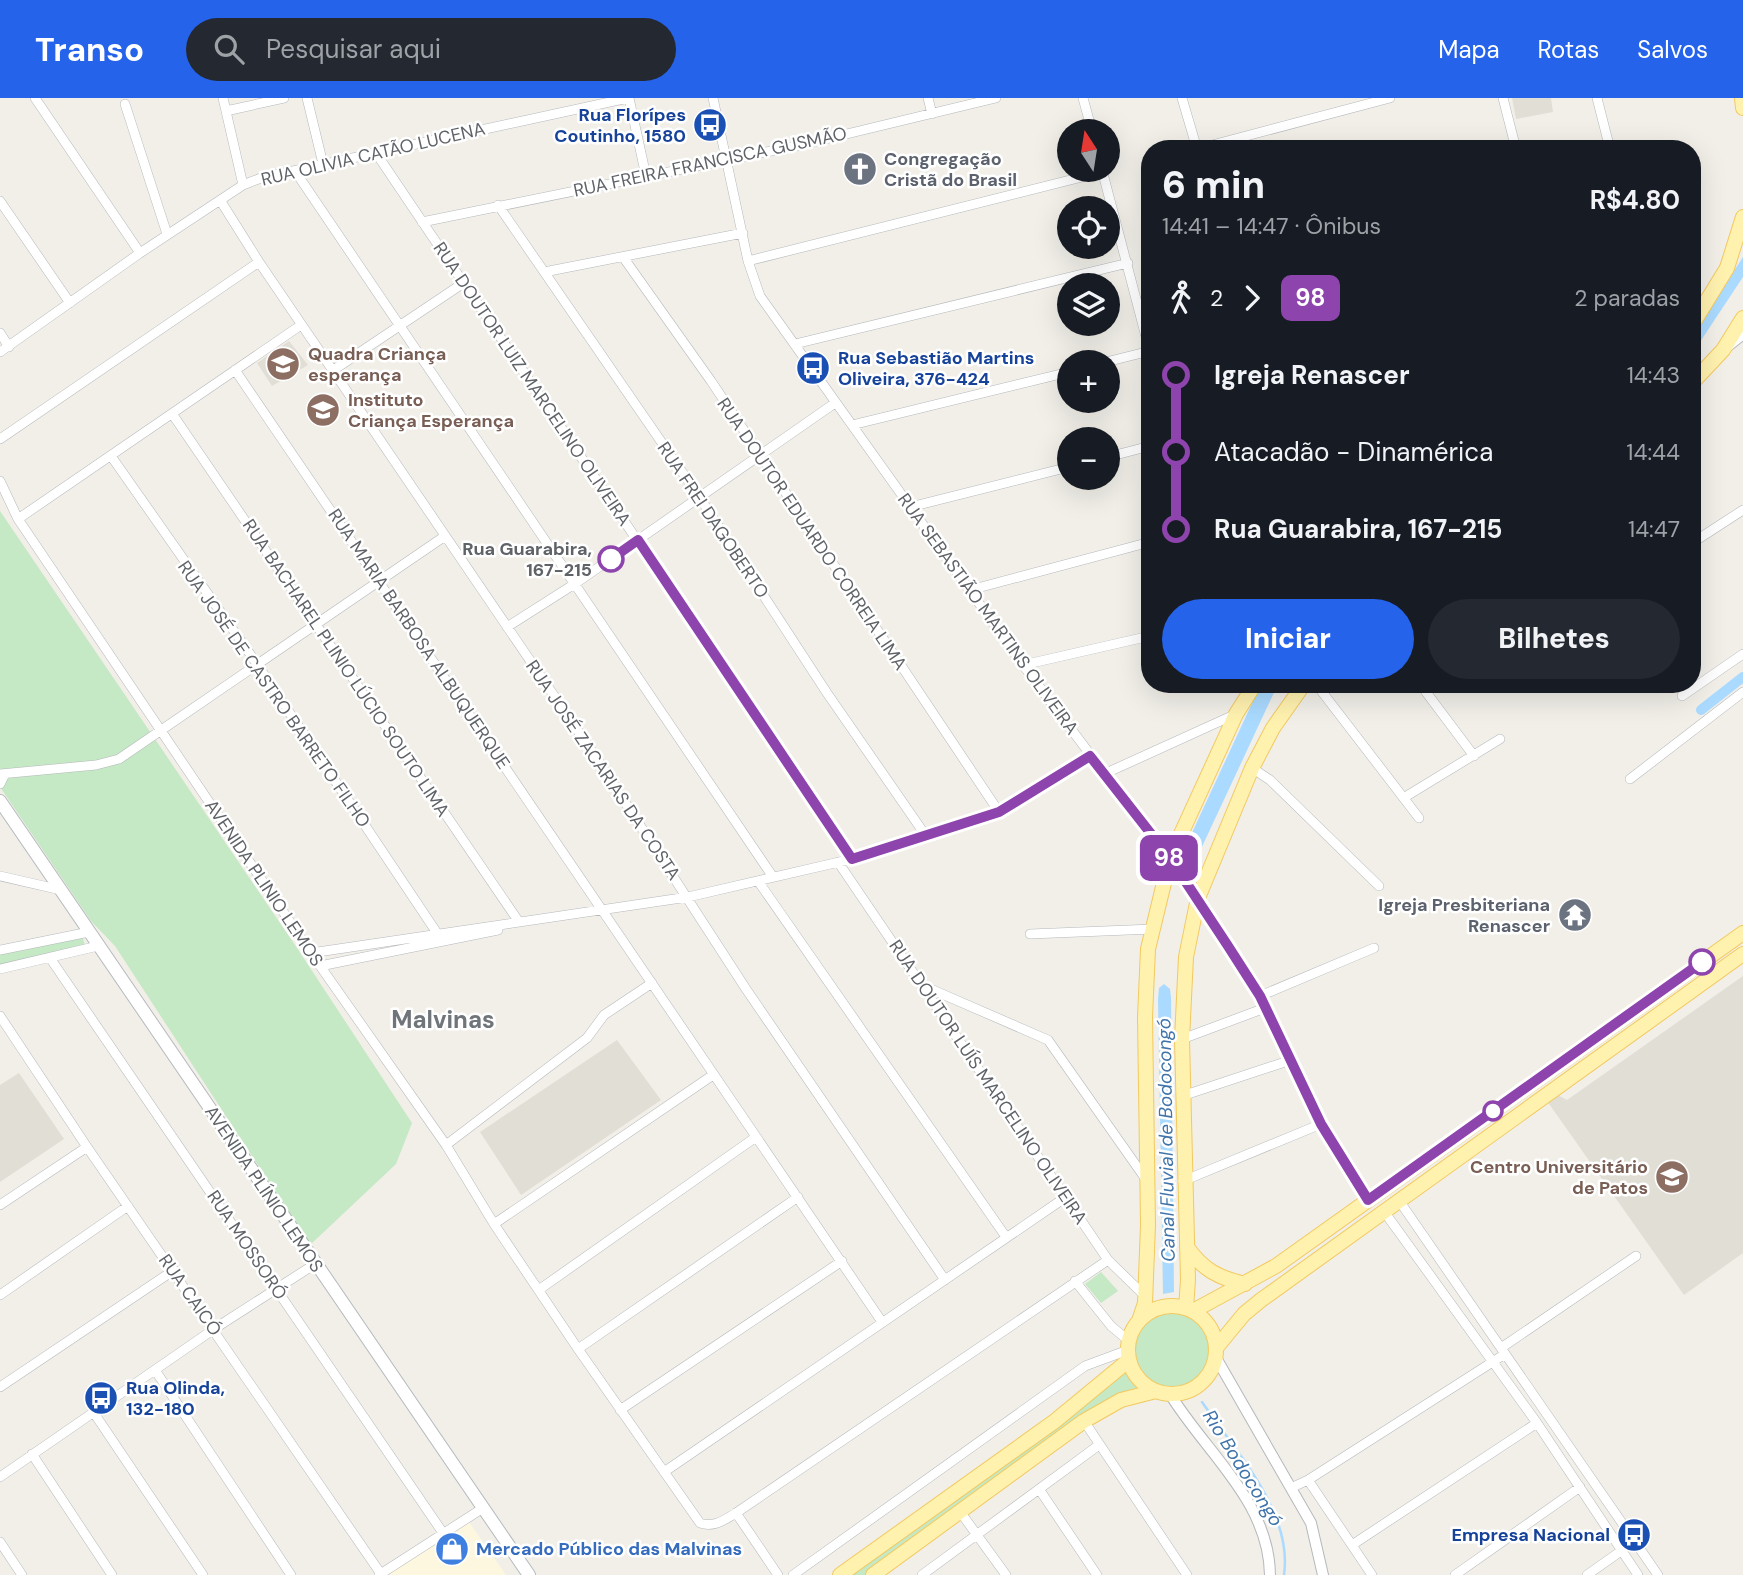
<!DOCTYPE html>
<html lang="pt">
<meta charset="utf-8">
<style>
:root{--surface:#171b24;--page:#242831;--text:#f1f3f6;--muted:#9ea1a6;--accent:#2563eb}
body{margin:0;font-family:"DM Sans",sans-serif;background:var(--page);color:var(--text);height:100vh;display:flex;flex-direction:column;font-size:26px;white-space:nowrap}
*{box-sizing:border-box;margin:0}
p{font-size:23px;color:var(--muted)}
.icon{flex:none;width:38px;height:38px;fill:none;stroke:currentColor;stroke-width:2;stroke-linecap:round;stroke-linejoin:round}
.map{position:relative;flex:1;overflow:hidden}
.sheet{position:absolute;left:1141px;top:42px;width:560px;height:553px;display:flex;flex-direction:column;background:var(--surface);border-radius:28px;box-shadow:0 7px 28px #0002}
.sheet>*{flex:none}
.badge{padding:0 14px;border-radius:10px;font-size:24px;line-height:46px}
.needle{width:46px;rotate:348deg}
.tools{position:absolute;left:1057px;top:21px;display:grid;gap:14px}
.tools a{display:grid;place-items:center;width:63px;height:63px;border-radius:50%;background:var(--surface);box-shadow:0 7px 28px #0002;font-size:35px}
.map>.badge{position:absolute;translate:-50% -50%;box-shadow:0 0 0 4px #fff}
.legs{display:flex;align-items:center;gap:10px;height:77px;padding:0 21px;font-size:23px}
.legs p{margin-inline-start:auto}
.head{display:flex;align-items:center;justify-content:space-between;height:119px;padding:0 21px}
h1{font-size:38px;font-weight:800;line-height:52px}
.primary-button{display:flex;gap:14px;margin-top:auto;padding:14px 21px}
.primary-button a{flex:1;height:80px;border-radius:42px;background:var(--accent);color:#fff;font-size:28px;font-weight:800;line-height:80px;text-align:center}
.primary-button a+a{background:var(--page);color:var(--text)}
ul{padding:0 21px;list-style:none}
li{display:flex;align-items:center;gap:24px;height:77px;font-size:26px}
li i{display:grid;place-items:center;width:10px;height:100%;margin:0 9px;background:currentColor}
li i::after{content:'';width:18px;height:18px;margin:-9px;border:5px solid;border-radius:50%;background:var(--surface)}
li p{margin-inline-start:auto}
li:first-child i{background:linear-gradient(#0000 50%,currentColor 0)}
li:last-child i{background:linear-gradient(currentColor 50%,#0000 0)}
header{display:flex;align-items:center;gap:42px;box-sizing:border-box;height:98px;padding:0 35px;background:var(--accent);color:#fff}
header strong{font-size:33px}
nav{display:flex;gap:38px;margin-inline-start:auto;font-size:24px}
.search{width:490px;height:63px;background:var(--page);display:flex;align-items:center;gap:18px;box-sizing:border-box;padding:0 24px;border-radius:38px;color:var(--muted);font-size:26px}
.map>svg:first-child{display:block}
</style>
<header>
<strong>Transo</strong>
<div class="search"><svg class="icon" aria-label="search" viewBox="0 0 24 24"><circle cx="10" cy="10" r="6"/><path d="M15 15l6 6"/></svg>Pesquisar aqui</div>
<nav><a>Mapa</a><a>Rotas</a><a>Salvos</a></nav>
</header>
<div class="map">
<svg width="1743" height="1477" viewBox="0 0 1743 1477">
<rect width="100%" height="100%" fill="#f1efe8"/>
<!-- commercial -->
<path fill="#fef7e0" d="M 469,1424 L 506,1477 L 376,1477 Z"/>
<!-- education -->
<path fill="#e1ded6" d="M 1512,0 L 1551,0 L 1553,14 L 1516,21 Z
M 289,243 L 308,267 L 272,288 L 257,265 Z
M 328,296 L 341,313 L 315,327 L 305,311 Z
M 1743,878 L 1743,1155 L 1684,1197 L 1547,1003 L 1556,996 L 1567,1002 Z
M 617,942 L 661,1002 L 521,1097 L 480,1034 Z
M 19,975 L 64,1041 L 0,1084 L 0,987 Z"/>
<!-- green -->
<path fill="#c5e8c5" d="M 0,413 L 297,850 L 412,1025 L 396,1066 L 310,1147 L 115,848 L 91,823 L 0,689 Z
M 82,838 L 85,847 L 0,867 L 0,855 Z
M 1101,1174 L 1118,1193 L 1101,1205 L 1085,1186 Z
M1131 1251a41 41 0 1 1 82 0a41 41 0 1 1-82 0Z
M 1128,1266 L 1132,1277 L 1150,1292 L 1125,1297 L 869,1477 L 843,1477 Z"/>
<!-- water -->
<path fill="#aadaff" d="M 1743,159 L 1743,179 L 1692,256 L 1692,237 Z
M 1261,586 L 1278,586 L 1193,768 L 1183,777 L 1179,769 L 1184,752 Z
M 1164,886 L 1170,891 L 1171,900 L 1174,1194 L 1163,1196 L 1158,901 L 1159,890 Z"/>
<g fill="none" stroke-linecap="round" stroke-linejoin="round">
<!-- stream -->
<path stroke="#aadaff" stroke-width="2.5" d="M 1202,1304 C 1236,1354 1293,1414 1284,1477"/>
<!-- canal -->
<path stroke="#aadaff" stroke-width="10" d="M 1701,612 L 1743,579"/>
<!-- minor casing -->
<g stroke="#b5b8bc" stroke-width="10">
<path id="minor" d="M 35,0 L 140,155
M 223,0 L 243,87
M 307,0 L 323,66
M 629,0 L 646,78
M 713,0 L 748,163 L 760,198 L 1023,567 L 1198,800 L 1260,898 L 1321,1026 L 1368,1102
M 928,0 L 932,16
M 1083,0 L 1092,33
M 1182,0 L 1197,51
M 1503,0 L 1516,51
M 1597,0 L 1610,51
M 125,6 L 167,136
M 226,13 L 284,0
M 1197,51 L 1390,0
M 376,55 L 852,761
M 1102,72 L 1150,254
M 295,73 L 773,779
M 220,102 L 259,164 L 593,655 L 746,891 L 945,1182
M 0,103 L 70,205
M 498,107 L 700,400 L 827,595 L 926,738
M 422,124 L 801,47 L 996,0
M 623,159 L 711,283 L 999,714
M 748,163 L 1102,74
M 544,174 L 743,135
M 301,227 L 18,421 L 311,855 L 446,1047 L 494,1126 L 578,1251 L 700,1425 C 714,1430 724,1422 736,1415 L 1108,1162
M 0,235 L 9,249
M 795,246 L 1128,165
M 0,254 L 140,155 L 243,87 L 261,80 L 628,0
M 1106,264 L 1150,253
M 235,272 L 882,1224
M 332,273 L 462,186
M 173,317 L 519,824
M 852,327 L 1069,274
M 0,341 L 259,164
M 111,358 L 257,566 L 437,835
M 1108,359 L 1150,348
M 0,383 L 18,421
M 910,409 L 1069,369
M 1692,445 L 1743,412
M 970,492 L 1150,444
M 507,529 L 576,485 L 835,305
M 1023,567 L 1150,538
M 1316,586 L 1419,720
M 1420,586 L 1474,658
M 1682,598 L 1743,556
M 1252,670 L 1270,682 L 1379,788
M 0,676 L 96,667 L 119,661 L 445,438
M 1104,676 L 1236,616
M 1630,681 L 1743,594
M 0,686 L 5,676
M 1405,699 L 1500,641
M 838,764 L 1108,1162 L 1146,1199
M 0,778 L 61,792
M 758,783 L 1006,1139
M 1030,836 L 1153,831
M 0,852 L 89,834
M 311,855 L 688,799 L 852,761 L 999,714 L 1090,658
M 50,860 L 443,1435
M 320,868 L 498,832
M 0,871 L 98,848
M 926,889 L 1048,942 L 1145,1080
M 1260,898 L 1374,850
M 0,918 L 87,1049 L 381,1476
M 1182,941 L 1265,910
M 1182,998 L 1288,963
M 446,1047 L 587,940 L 604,917 L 652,885
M 1183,1083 L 1321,1026
M 1398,1101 L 1658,1477
M 0,1107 L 87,1049
M 1383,1112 L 1537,1325 L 1638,1477
M 494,1126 L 713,977
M 1075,1183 L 1111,1228 L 1129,1243
M 540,1191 L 756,1039
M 0,1197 L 128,1108
M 1501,1250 L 1636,1158
M 578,1251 L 798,1099
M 155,1272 L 291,1477
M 0,1289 L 174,1172
M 620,1312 L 842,1163
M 94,1315 L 203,1477
M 1084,1323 L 1187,1477
M 32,1356 L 112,1477
M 664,1374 L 1066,1099
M 0,1379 L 214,1231 L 315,1166
M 1308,1382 L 1372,1477
M 1293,1389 L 1308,1382 L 1505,1256
M 1039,1391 L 1097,1477
M 736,1415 L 778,1477
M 961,1415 L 1006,1477
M 0,1444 L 22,1477
M 1352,1447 L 1537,1325
M 379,1477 L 483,1410
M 793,1477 L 1085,1268 L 1128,1252
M 922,1477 L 1099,1347
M 1455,1477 L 1580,1389
M 1587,1477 L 1621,1453"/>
</g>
<!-- tertiary casing -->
<g stroke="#b5b8bc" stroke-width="12">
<path id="tertiary" d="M 1728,248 L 1743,236
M 1215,1258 L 1311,1425 L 1323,1477
M 1170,1296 C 1206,1355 1269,1403 1270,1477"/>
</g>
<!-- secondary casing -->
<g stroke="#b6babf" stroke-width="14">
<path id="secondary" d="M 0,703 L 529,1477"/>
</g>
<!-- primary casing -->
<g stroke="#f2c960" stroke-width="16">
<path id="primary" d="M 1742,0 L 1743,10
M 1692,227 L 1727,170 L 1743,119
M 1692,285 L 1723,252 L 1743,220
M 1187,1149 C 1203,1172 1219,1180 1245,1186
M1128 1252a44 44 0 1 1 88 0a44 44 0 1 1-88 0Z
M 1186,1210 L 1188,1182 L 1182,941 L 1186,859 L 1198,800 L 1252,670 L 1273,630 L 1304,586
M 1193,1213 L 1276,1168 L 1743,835
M 1139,1223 L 1145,1205 L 1148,1127 L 1145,919 L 1148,851 L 1170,760 L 1236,616 L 1255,586
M 1216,1250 L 1244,1216 L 1261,1202 L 1743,856
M 840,1477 L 1055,1323 L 1129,1262
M 873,1477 L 1084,1323 L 1121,1302 L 1156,1293"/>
</g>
<!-- minor -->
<use href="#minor" stroke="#fff" stroke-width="9"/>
<!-- tertiary -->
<use href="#tertiary" stroke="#fff" stroke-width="10"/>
<!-- secondary -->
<use href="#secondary" stroke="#fff" stroke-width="12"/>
<!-- primary -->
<use href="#primary" stroke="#fff2af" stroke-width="14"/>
</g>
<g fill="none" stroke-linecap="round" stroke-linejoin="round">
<!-- line-1 casing -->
<g stroke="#fff" stroke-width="16">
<path id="line-1" d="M 611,461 L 638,442 L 852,761 L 999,714 L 1090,658 L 1170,760 L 1228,848 L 1260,898 L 1321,1026 L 1368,1102 L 1702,864"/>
</g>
<!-- line-1 -->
<use href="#line-1" stroke="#8e44ad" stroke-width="10"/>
</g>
<!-- icons -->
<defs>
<g id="bus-disc" transform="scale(1.75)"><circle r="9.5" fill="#1a4fb4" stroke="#fff"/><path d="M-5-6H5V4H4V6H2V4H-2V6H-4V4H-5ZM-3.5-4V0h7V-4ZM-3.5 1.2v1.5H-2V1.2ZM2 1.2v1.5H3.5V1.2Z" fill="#fff"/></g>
<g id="church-disc" transform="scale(1.75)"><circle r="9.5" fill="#6b7280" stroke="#fff"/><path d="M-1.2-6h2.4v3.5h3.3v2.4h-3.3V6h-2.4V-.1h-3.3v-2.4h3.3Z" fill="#fff"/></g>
<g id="school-disc" transform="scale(1.75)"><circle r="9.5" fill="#8d6e63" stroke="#fff"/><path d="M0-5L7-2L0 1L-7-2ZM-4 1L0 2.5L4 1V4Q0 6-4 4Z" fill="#fff"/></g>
<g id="temple-disc" transform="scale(1.75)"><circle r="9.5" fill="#6b7280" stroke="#fff"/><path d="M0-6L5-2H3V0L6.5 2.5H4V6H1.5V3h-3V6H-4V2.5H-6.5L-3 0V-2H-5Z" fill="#fff"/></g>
<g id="university-disc" transform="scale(1.75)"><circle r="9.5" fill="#8d6e63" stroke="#fff"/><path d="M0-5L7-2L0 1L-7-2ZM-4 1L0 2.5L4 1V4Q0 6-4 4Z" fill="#fff"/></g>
<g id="shop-disc" transform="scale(1.75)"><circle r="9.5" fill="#3f7fe0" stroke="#fff"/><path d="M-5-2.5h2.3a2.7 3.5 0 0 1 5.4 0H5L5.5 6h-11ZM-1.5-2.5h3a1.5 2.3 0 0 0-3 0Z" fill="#fff"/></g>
</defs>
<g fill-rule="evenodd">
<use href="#bus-disc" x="710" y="27"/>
<use href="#church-disc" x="860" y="71"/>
<use href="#school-disc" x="283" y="266"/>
<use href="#bus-disc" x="813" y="270"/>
<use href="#school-disc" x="323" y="312"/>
<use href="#temple-disc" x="1575" y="817"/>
<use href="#university-disc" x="1672" y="1079"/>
<use href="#bus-disc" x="101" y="1300"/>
<use href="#bus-disc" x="1634" y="1437"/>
<use href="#shop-disc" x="452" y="1451"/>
</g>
<!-- markers -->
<g fill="#fff" stroke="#8e44ad" stroke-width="3.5">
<circle cx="611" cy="461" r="12"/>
<circle cx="1702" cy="864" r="12"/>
<circle cx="1493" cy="1013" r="9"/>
</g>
<g text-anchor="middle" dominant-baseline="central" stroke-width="5" stroke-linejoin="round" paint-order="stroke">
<!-- transit labels -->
<g font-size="18" font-weight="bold" fill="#164399" stroke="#fff" text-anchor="end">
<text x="686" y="17">Rua Florípes<tspan x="686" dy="21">Coutinho, 1580</tspan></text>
<text x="838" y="260" text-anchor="start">Rua Sebastião Martins<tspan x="838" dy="21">Oliveira, 376-424</tspan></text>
<text x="126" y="1290" text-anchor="start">Rua Olinda,<tspan x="126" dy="21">132-180</tspan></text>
<text x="1610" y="1437">Empresa Nacional</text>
</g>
<!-- street labels -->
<g font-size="18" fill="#5f6368" stroke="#fff">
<text transform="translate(373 56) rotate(-13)">RUA OLIVIA CATÃO LUCENA</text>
<text transform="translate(710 64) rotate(-12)">RUA FREIRA FRANCISCA GUSMÃO</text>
<text transform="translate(532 286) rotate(56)">RUA DOUTOR LUIZ MARCELINO OLIVEIRA</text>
<text transform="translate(713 422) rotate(56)">RUA FREI DAGOBERTO</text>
<text transform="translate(812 436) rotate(56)">RUA DOUTOR EDUARDO CORREIA LIMA</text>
<text transform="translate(988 516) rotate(54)">RUA SEBASTIÃO MARTINS OLIVEIRA</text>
<text transform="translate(419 541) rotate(56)">RUA MARIA BARBOSA ALBUQUERQUE</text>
<text transform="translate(346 570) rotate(56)">RUA BACHAREL PLINIO LÚCIO SOUTO LIMA</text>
<text transform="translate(274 596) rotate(55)">RUA JOSÉ DE CASTRO BARRETO FILHO</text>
<text transform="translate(603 672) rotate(56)">RUA JOSÉ ZACARIAS DA COSTA</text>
<text transform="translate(264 785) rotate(56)">AVENIDA PLINIO LEMOS</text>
<text transform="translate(988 984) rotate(56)">RUA DOUTOR LUÍS MARCELINO OLIVEIRA</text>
<text transform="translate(264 1091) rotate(56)">AVENIDA PLÍNIO LEMOS</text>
<text transform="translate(247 1147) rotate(56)">RUA MOSSORÓ</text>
<text transform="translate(190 1197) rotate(55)">RUA CAICÓ</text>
</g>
<!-- worship labels -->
<g font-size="18" font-weight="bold" fill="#5b616d" stroke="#fff" text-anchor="start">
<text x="884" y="61">Congregação<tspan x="884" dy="21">Cristã do Brasil</tspan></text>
<text x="1550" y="807" text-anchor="end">Igreja Presbiteriana<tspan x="1550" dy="21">Renascer</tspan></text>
</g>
<!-- education labels -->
<g font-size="18" font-weight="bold" fill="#785e54" stroke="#fff" text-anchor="start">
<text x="308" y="256">Quadra Criança<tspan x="308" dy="21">esperança</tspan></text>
<text x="348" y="302">Instituto<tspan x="348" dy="21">Criança Esperança</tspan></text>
<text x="1648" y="1069" text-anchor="end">Centro Universitário<tspan x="1648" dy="21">de Patos</tspan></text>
</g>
<!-- stop labels -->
<g font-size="18" font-weight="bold" fill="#5f6368" stroke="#fff" text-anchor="end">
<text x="592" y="451">Rua Guarabira,<tspan x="592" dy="21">167-215</tspan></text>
</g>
<!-- shop labels -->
<g font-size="18" font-weight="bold" fill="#366cbe" stroke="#fff" text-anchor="start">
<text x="476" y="1451">Mercado Público das Malvinas</text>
</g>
<!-- water labels -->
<g font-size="19" font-style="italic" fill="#4174aa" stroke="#fff">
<text transform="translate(1166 1042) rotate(-91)">Canal Fluvial de Bodocongó</text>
<text transform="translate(1243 1370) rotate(58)">Rio Bodocongó</text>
</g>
<!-- district labels -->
<g font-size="24" font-weight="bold" fill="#70757a" stroke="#fff">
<text x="443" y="921">Malvinas</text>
</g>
</g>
</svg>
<div class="tools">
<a><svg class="needle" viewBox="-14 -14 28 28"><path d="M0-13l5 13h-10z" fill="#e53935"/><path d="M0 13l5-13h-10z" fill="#9ea1a6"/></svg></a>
<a><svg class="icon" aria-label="locate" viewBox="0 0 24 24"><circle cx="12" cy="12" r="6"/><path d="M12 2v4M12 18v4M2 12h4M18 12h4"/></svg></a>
<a><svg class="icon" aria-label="layers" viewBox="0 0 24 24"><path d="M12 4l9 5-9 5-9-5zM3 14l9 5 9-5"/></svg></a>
<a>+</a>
<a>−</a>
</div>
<b class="badge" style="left:1169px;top:760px;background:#8e44ad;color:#fff">98</b>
<section class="sheet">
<div class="head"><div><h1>6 min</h1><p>14:41 – 14:47 · Ônibus</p></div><b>R$4.80</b></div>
<div class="legs"><svg class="icon" aria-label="walk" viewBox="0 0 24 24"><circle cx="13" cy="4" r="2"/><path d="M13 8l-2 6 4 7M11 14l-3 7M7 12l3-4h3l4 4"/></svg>2<svg class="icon" aria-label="forward" viewBox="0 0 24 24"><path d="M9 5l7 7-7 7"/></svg><b class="badge" style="background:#8e44ad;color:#fff">98</b><p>2 paradas</p></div>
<ul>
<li><i style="color:#8e44ad"></i><b>Igreja Renascer</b><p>14:43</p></li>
<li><i style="color:#8e44ad"></i><span>Atacadão - Dinamérica</span><p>14:44</p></li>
<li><i style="color:#8e44ad"></i><b>Rua Guarabira, 167-215</b><p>14:47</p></li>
</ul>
<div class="primary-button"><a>Iniciar</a><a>Bilhetes</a></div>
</section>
</div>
